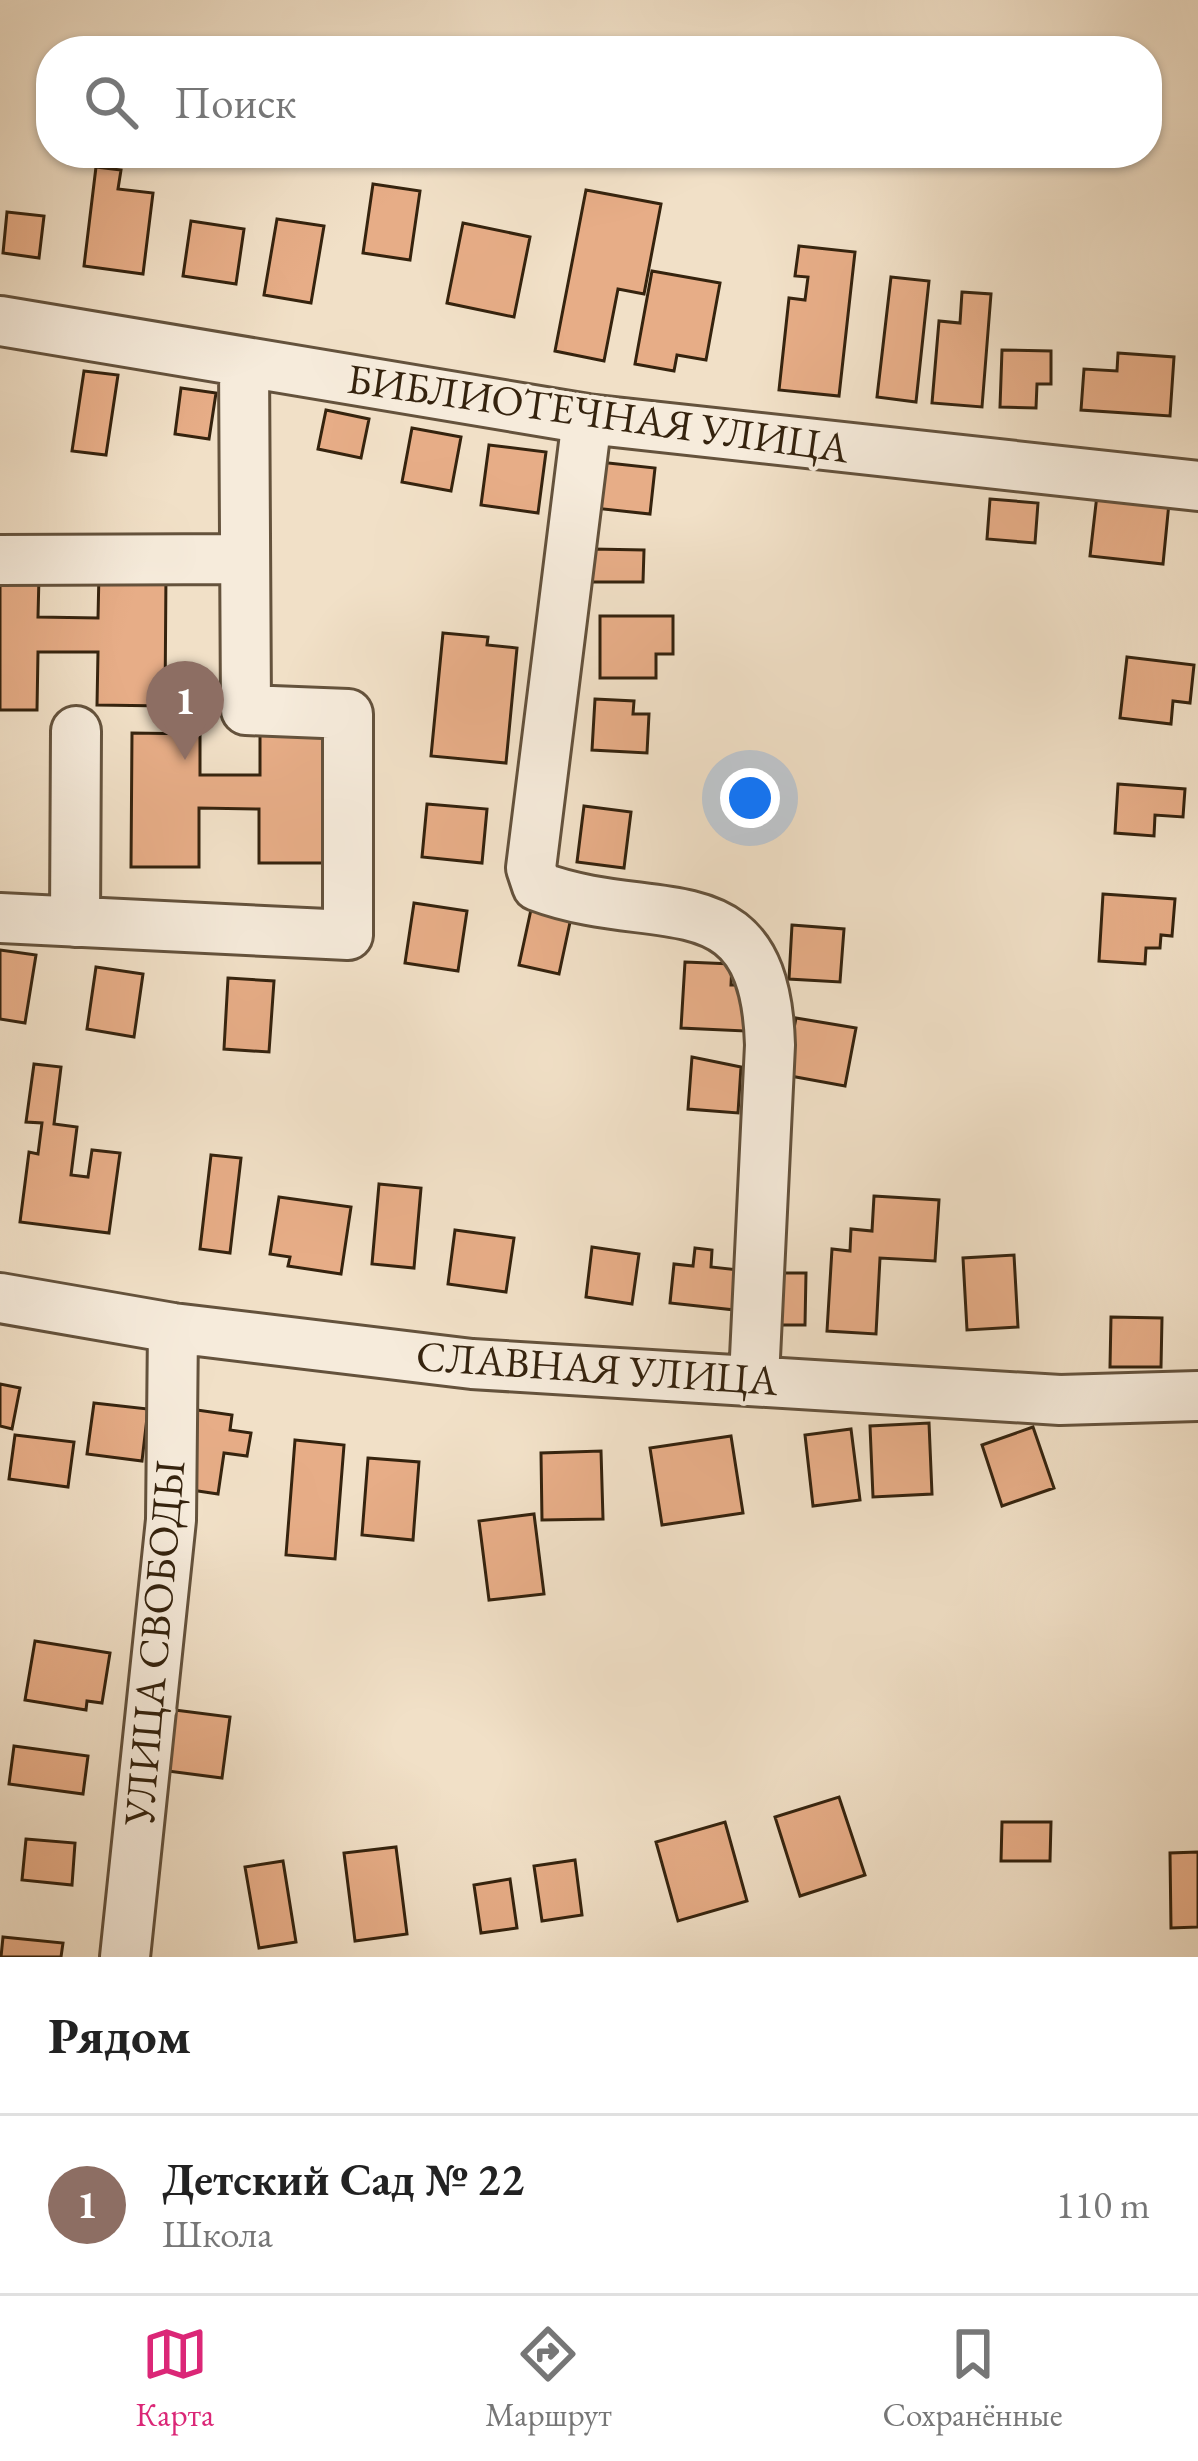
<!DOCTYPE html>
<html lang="ru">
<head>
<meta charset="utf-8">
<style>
  :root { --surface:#fff; --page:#f6f6f6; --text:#222; --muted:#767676; --line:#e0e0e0; --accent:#db2777 }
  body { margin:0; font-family:"EB Garamond",serif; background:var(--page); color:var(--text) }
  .you { position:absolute; left:750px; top:798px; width:42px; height:42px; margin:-30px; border:9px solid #fff; border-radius:50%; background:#1a73e8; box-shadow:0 0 0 18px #1a73e833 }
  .badge { display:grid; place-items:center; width:78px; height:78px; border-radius:50%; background:var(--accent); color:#fff; font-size:39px; font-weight:700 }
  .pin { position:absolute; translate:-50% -99px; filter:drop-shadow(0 3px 6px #0008) }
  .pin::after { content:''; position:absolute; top:63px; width:42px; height:36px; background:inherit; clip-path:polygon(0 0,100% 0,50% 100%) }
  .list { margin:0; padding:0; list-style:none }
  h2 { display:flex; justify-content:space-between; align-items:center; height:156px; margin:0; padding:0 48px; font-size:51px }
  h2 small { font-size:39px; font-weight:400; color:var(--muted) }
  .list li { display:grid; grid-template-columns:78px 1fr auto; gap:36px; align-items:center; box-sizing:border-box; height:180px; padding:0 48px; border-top:3px solid var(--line) }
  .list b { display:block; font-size:45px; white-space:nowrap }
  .list p { margin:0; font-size:39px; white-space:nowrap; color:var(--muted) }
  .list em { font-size:39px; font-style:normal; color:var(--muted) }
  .icon { flex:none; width:66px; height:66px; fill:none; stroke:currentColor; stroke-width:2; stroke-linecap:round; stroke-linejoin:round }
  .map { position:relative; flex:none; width:1198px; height:1957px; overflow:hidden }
  .search { position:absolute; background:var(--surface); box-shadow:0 3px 9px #0004; left:36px; right:36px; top:36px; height:132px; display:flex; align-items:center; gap:30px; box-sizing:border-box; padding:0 42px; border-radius:48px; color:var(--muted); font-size:45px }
  .sheet { height:336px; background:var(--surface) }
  nav { display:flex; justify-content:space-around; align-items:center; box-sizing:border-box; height:168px; border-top:3px solid var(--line); background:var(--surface); font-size:33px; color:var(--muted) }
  nav a { display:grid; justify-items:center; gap:6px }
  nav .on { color:var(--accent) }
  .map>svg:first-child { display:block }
  .building { fill:#e7ad87; stroke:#35230e; stroke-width:3 }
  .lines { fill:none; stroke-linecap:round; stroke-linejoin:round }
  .minor-casing { stroke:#64523c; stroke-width:54 }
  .minor { stroke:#f6ebdb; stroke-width:48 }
  .labels { text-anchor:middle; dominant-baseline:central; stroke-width:9; stroke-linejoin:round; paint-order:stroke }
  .street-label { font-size:42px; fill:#35230e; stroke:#f6ebdb }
</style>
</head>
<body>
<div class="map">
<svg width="1198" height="1957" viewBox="0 0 1198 1957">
  <rect width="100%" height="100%" fill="#f1e0c7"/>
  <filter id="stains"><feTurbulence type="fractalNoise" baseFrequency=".00167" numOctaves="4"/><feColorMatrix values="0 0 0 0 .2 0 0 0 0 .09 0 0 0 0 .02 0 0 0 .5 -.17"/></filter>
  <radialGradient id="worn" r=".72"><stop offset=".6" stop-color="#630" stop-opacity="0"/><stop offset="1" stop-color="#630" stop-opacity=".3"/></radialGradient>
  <path class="building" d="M96,167L121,170L118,189L153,193L143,274L84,266Z
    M373,184L420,191L410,260L363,253Z
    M586,190L661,204L644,294L618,289L604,361L555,351Z
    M7,212L44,216L39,258L3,253Z
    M277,219L324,226L311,303L264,295Z
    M191,221L244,229L236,284L183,276Z
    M463,223L530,237L514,317L447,303Z
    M799,246L855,252L839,396L779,390L789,298L805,300L808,277L795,276Z
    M652,271L720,283L706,360L677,355L674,371L635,364Z
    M891,277L929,281L916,402L877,397Z
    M962,292L991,294L982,407L932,403L939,321L960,323Z
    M1002,350L1051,351V384H1037L1036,408L1000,407Z
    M1118,353L1174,357L1170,416L1081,410L1084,369L1117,371Z
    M84,371L118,375L106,455L72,451Z
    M181,388L216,393L209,439L175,434Z
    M326,410L369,419L361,458L318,449Z
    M412,428L461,437L451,491L402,482Z
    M489,445L546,452L538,513L481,505Z
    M599,462L655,468L650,514L594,508Z
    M1097,495L1169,503L1163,564L1090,556Z
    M990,499L1038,503L1035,543L987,539Z
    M592,549L644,550L643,582H591Z
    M99,572H166L165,706L97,705L98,652H38L37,710H0V576H39L38,617L98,618Z
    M600,616H673V654H656V678H600Z
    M443,633L488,637L487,645L517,648L506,763L431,756Z
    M1127,657L1194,665L1190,703L1173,701L1171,724L1120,718Z
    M595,699L634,701L633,714H649L647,753L592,750Z
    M260,729L327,730V863H259V809L199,808V867H131L132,733L200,734V775H260Z
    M1118,784L1185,789L1183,817L1155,815L1154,836L1115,833Z
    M427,804L487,809L482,863L422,857Z
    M584,806L631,812L624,868L577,862Z
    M1103,894L1175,899L1172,936L1161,935L1160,948H1146L1145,964L1099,961Z
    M414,903L467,911L458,971L405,963Z
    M532,905L572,913L559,974L519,965Z
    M792,925L844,929L840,982L789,979Z
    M0,950L36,955L25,1023L0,1019Z
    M685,962L732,964L731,985H747L745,1031L681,1028Z
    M96,967L143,974L134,1037L87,1029Z
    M228,978L274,981L269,1052L224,1049Z
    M796,1018L856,1028L845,1086L785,1075Z
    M692,1057L741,1067L738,1113L688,1109Z
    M34,1064L61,1067L54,1124L77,1127L71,1175L88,1177L92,1150L120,1153L109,1233L20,1222L29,1152L38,1154L42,1123L26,1122Z
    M211,1155L241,1158L230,1253L200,1249Z
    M379,1184L421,1188L414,1268L372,1264Z
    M874,1196L939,1200L935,1261L880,1258L876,1334L827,1331L832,1249L850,1251L851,1229L872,1231Z
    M279,1197L351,1207L341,1274L288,1266L290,1257L270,1254Z
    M455,1230L514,1238L506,1292L448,1284Z
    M592,1247L639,1254L632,1304L586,1297Z
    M695,1248L712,1250L711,1267L739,1270L735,1310L670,1303L674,1264L693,1266Z
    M1014,1255L1018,1327L967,1330L963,1258Z
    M774,1273H806L805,1325H773Z
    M1111,1317L1162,1318L1161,1367H1110Z
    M0,1384L20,1388L12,1429L0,1426Z
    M94,1403L148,1409L142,1461L87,1454Z
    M190,1409L232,1415L230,1430L251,1433L247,1456L224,1453L218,1494L178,1488Z
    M929,1423L932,1494L873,1497L870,1426Z
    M1033,1427L1054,1488L1002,1506L982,1445Z
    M851,1429L860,1500L813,1506L805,1435Z
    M15,1435L74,1442L68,1487L9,1479Z
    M731,1436L743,1513L662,1525L650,1448Z
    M295,1440L344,1445L335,1559L286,1555Z
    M601,1451L603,1519L542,1520L541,1453Z
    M368,1458L419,1462L413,1540L362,1535Z
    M534,1514L544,1594L489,1600L479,1521Z
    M35,1641L110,1653L102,1703L87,1701L86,1710L25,1700Z
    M167,1709L230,1717L222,1778L160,1770Z
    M14,1746L88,1756L83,1794L9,1784Z
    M839,1797L865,1875L800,1896L775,1817Z
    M725,1822L747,1901L678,1921L656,1842Z
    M1002,1822H1051L1050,1861H1001Z
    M26,1839L75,1843L72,1885L22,1880Z
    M396,1847L407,1934L355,1941L344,1853Z
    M1198,1852V1927L1171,1928L1170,1853Z
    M575,1860L582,1915L542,1921L534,1866Z
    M283,1861L296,1942L259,1948L245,1867Z
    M510,1879L517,1928L481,1933L474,1885Z
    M3,1937L63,1943L61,1957H1Z"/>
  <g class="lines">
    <g class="minor-casing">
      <path id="minor" d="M0,321L587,419L1198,486
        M587,419L531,868L537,886C657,931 765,872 770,1045L754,1378
        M0,560L245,559
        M0,918L348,935V714L246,710L244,362
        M75,922L76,731
        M0,1298L173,1328L472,1364L1060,1400L1198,1396
        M125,1957L171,1520L173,1328"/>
    </g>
    <use href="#minor" class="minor"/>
  </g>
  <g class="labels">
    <g class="street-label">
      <text transform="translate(598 413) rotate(8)">БИБЛИОТЕЧНАЯ УЛИЦА</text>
      <text transform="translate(597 1368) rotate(4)">СЛАВНАЯ УЛИЦА</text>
      <text transform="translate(154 1643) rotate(-85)">УЛИЦА СВОБОДЫ</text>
    </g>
  </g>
  <rect width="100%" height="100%" filter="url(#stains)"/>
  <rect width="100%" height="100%" fill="url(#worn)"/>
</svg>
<div class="you"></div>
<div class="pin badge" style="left:185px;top:760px;background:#8d6e63">1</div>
<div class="search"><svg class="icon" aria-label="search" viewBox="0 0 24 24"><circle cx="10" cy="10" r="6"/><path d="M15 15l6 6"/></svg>Поиск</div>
</div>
<section class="sheet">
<h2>Рядом<small></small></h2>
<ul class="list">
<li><span class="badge" style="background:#8d6e63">1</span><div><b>Детский Сад № 22</b><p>Школа</p></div><em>110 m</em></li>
</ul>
</section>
<nav>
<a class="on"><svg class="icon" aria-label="map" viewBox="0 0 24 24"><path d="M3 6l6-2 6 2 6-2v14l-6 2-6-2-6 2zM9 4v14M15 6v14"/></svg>Карта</a>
<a><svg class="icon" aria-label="directions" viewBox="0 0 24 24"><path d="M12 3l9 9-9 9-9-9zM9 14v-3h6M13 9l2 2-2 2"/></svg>Маршрут</a>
<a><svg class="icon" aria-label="saved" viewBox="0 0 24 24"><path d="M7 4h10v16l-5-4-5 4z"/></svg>Сохранённые</a>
</nav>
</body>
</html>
